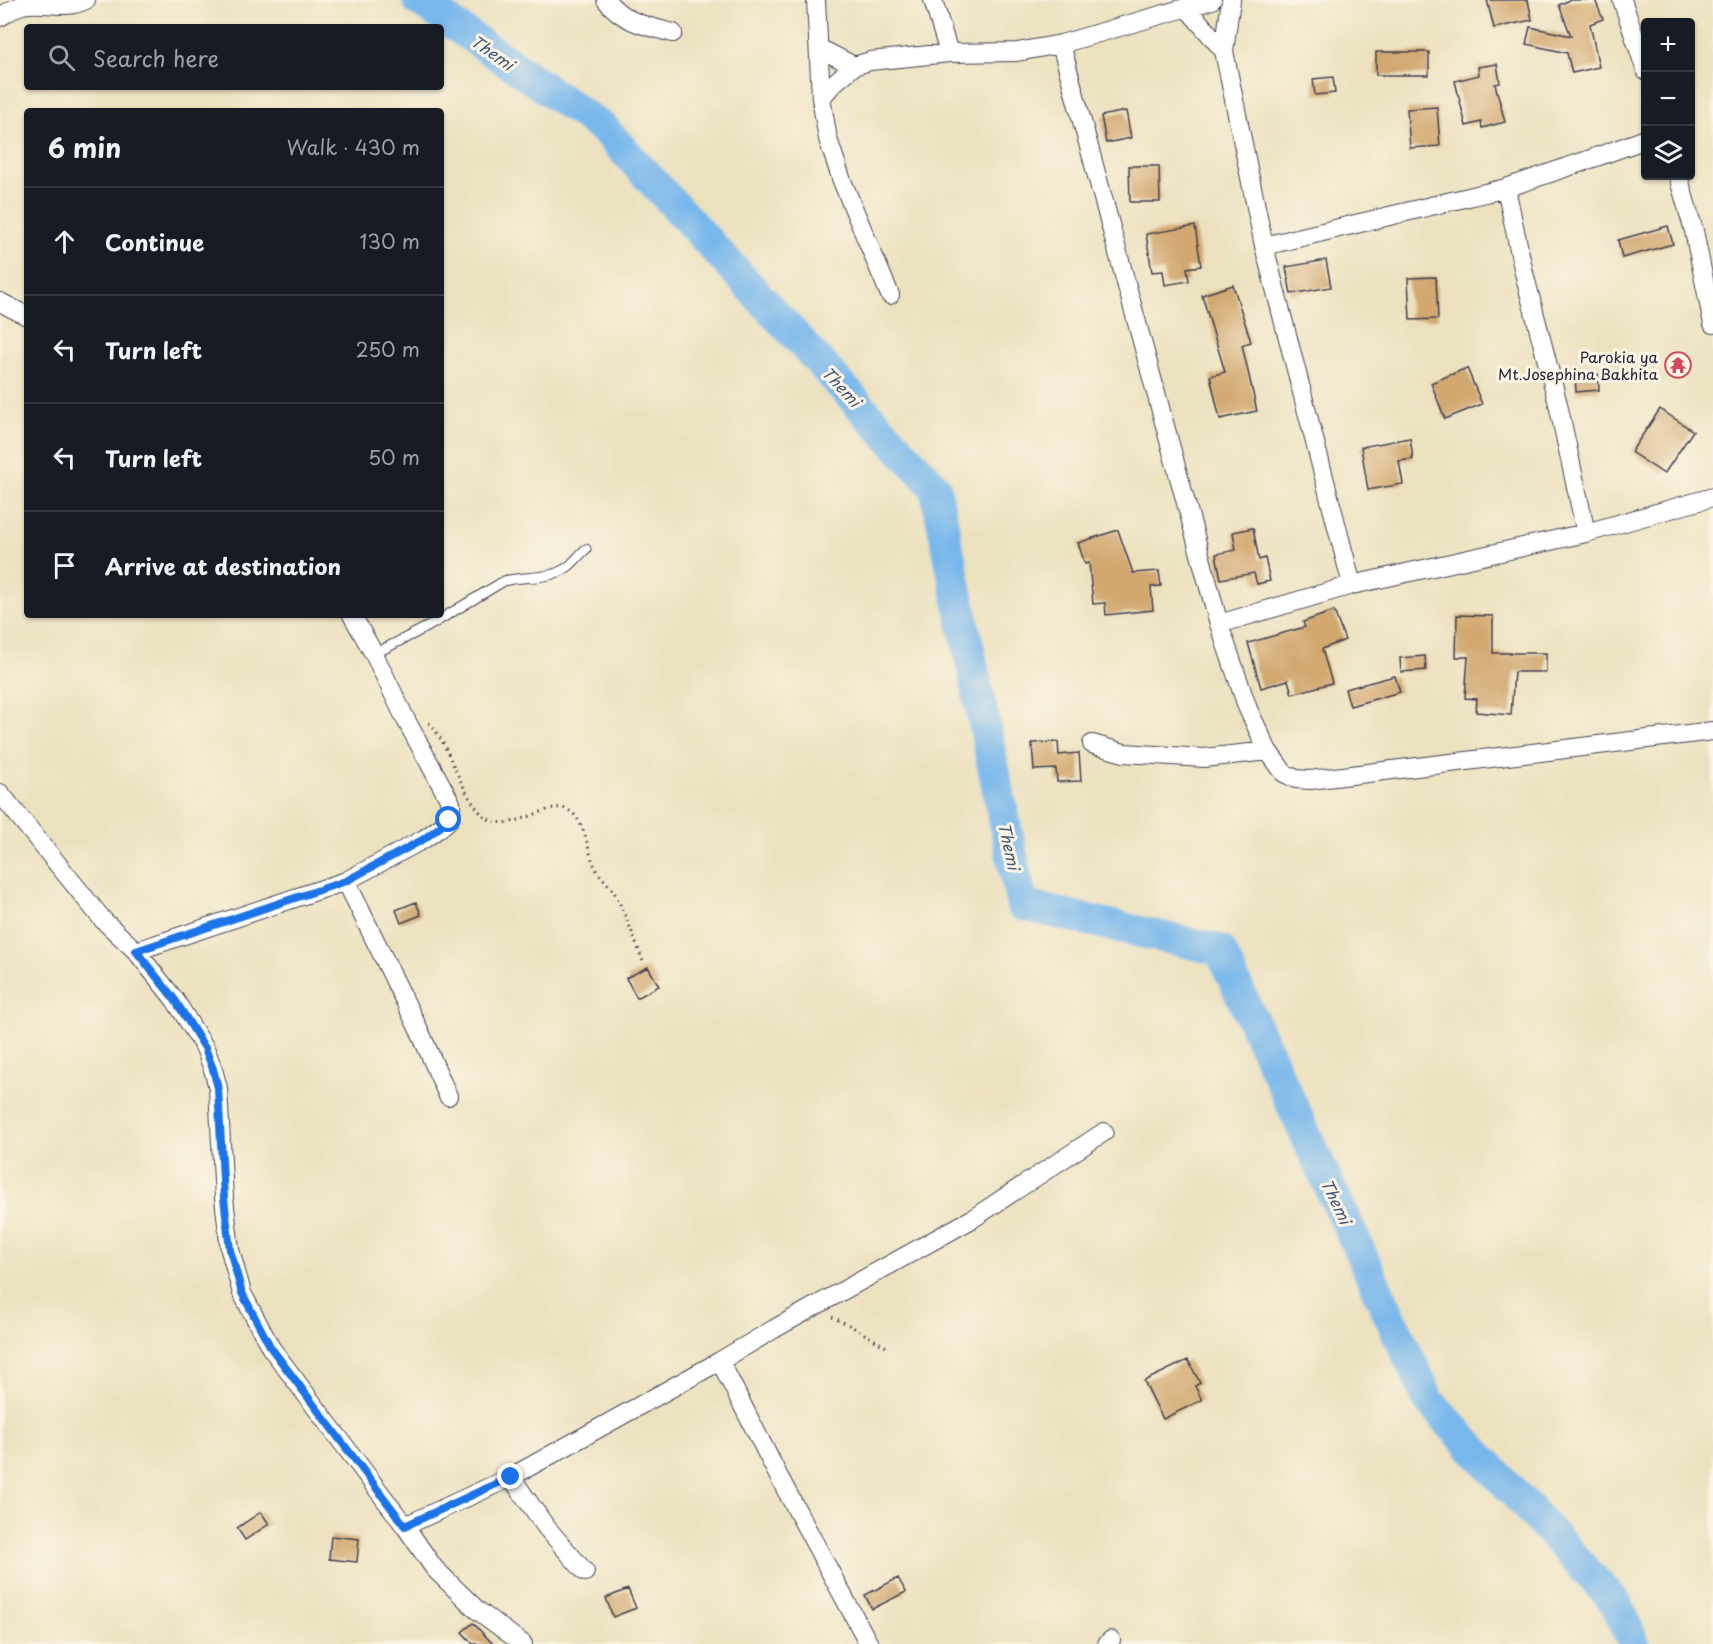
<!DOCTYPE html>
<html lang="en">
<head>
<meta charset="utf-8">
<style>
  :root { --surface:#171b24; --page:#20242c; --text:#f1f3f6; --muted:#9ea1a6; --line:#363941 }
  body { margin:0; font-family:"Playpen Sans",sans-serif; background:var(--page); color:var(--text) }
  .controls { position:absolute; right:18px; top:18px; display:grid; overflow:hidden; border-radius:6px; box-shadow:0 2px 4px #0004 }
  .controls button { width:54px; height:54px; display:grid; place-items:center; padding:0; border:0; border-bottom:2px solid var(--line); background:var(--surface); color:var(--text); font:30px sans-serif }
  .stop { position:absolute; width:18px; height:18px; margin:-14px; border:4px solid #1a73e8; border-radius:50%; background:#fff }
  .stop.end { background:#1a73e8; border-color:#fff; box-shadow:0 2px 6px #0008 }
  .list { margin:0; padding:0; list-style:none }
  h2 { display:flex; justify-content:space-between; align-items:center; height:78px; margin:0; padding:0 24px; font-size:26px }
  h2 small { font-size:20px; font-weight:400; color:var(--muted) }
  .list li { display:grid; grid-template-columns:39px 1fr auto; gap:18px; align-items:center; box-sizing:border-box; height:108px; padding:0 24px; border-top:2px solid var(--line) }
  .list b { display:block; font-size:22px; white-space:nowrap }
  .list em { font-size:20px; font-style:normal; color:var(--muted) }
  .icon { flex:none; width:33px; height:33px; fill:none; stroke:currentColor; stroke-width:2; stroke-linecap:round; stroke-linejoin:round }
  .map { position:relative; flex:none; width:1713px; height:1644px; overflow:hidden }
  .search { position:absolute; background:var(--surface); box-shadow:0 2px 4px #0004; left:24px; top:24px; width:420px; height:66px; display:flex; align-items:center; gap:15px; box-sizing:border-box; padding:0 21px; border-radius:6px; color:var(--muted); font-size:22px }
  .panel { position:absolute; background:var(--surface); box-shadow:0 2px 4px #0004; left:24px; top:108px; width:420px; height:510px; border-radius:6px }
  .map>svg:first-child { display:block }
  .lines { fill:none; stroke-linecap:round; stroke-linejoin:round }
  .river { stroke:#78b7eb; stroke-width:32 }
  .building { fill:#d2a770 }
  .service-casing { stroke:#403f4f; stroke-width:11 }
  .minor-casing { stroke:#403f4f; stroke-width:20 }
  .path { stroke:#403f4f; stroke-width:3; stroke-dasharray:1.5 4.5; stroke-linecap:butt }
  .service { stroke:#fff; stroke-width:9 }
  .minor { stroke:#fff; stroke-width:18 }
  .route { stroke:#1a73e8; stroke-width:8 }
  .labels { text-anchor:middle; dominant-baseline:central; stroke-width:6; stroke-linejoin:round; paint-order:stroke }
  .poi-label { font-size:15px; fill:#22223b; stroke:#fcf5e5; text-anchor:end }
  .water-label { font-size:16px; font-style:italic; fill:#405679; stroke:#fcf5e5 }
</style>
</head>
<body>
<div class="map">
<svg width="1713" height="1644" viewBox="0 0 1713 1644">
  <rect width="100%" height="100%" fill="#fcf5e5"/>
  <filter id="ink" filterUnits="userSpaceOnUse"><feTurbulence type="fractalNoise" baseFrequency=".0167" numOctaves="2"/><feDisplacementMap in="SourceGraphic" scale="12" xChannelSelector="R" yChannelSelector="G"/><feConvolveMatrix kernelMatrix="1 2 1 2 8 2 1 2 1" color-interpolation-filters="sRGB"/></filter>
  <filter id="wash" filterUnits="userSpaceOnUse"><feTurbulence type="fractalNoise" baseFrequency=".008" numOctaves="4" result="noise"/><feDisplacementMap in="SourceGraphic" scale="24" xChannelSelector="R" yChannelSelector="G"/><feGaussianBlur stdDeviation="1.35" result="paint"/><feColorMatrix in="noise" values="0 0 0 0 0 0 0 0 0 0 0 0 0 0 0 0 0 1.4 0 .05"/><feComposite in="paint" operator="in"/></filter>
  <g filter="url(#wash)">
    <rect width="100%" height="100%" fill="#ece1bf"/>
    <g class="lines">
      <path class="river" d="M418,0L604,129L935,487L1022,905L1220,950L1429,1401L1616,1603L1634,1644"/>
    </g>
    <g id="blocks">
      <path class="building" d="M1487,0H1528L1532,20L1494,28Z
        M1570,0H1595L1603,19L1590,24L1599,67L1572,73L1567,53L1526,44L1530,27L1571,36L1559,5Z
        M1376,52H1429V75H1376Z
        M1497,64L1500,83L1495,84L1505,122L1482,128L1481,122L1466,126L1455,81L1479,75L1478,67Z
        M1333,77L1335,93L1315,95L1313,79Z
        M1437,107L1440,146L1410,148L1407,109Z
        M1126,111L1131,138L1106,143L1101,116Z
        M1129,166H1159L1160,202H1130Z
        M1195,226L1201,266L1187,268L1189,281L1165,285L1163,271L1152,272L1146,234Z
        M1668,226L1673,244L1622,258L1618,240Z
        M1326,260L1331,287L1291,294L1286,267Z
        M1436,277L1438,319L1410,320L1408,278Z
        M1233,285L1251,342L1242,345L1257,411L1220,419L1210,376L1225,372L1202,295Z
        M1467,368L1482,404L1445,419L1431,383Z
        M1598,374L1599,390L1576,392L1575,376Z
        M1660,409L1693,431L1664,474L1631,452Z
        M1410,438L1413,459L1399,461L1403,484L1368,490L1361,447Z
        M1253,528L1259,560L1265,558L1270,581L1257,584L1254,573L1221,579L1216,554L1236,550L1233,532Z
        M1118,530L1133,573L1159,571L1161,586L1151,587L1153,610L1106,615L1105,603L1093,604L1089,563L1085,564L1078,543Z
        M1334,611L1345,640L1322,649L1332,683L1292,694L1288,680L1261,688L1248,643L1305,627L1303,622Z
        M1457,615L1493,616V653H1546V672H1514L1511,715L1476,712L1477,699L1465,698L1468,657H1456Z
        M1425,656L1426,670L1401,672L1400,658Z
        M1395,676L1400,692L1350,706L1345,689Z
        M1058,742L1059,755L1079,753L1081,781L1057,782L1056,769L1034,770L1032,743Z
        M416,902L421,915L401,923L396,910Z
        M648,967L659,986L637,998L626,978Z
        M1188,1360L1200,1383L1195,1386L1202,1400L1163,1419L1144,1381Z
        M261,1512L269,1524L245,1540L237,1528Z
        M331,1536L359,1539L357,1562L329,1559Z
        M898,1578L906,1592L872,1609L865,1595Z
        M628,1589L636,1608L613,1617L606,1598Z
        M473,1623L493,1644H473L462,1632Z"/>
    </g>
  </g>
  <g filter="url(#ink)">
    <use href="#blocks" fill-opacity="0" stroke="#403f4f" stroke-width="1.5"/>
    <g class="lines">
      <g class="service-casing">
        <path id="service" d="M374,654L429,626L504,581C525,575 550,581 569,566C575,561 580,554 586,549"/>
      </g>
      <g class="minor-casing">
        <path id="minor" d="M606,0C624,23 647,26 673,33
          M816,0L821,98L828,139L842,181L890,295
          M933,0L949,53
          M1622,0L1646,71
          M1187,8L1224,51L1264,246L1352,585
          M0,17C7,13 15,7 22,5C45,0 62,11 86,0
          M1061,44L1219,624L1248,709L1268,751L1284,773L1296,779L1310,780L1713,731
          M819,48L854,66
          M1224,51L1231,0
          M821,98L833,84L854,66L870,61L949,53L1017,52L1061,44L1212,0
          M1678,176L1694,231L1713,324
          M1506,188L1524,273L1558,404L1586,533
          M1264,246L1506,188L1585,161L1646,139
          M0,302L27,316
          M1219,624L1352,585L1586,533L1713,497
          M1092,744L1124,753L1204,758L1268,751
          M0,793L103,920L136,951L175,1000L205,1048L213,1069L218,1088L224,1198L230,1250L242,1293L271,1348L405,1526L434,1568L477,1610L523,1644
          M346,881L420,1032L448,1096
          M136,951L346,881L424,839L441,827L449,820L451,811V803L406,720L374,654L352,615
          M720,1361L779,1477L869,1644
          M511,1477L546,1527L585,1572
          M405,1526L511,1477L720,1361L774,1329L972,1219L1104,1132
          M1107,1644L1111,1640"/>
      </g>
      <path class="path" d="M429,723C434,727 438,735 442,741C453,762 467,802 484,816C508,836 543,804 563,808C585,813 587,851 595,867C599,876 608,883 614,892C626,915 635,940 644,964
        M832,1317L849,1325L888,1348"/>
      <use href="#service" class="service"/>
      <use href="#minor" class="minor"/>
    </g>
  </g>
  <g class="lines" filter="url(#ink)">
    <path class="route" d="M449,820L424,839L346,881L136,951L175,1000L205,1048L213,1069L218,1088L224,1198L230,1250L242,1293L271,1348L405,1526L511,1477"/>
  </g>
  <defs>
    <g id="temple-ring" transform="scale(1.35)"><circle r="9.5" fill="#fcf5e5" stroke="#d1495b" stroke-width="1.5"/><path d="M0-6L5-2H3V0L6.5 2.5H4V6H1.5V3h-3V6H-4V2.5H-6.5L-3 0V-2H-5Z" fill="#d1495b"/></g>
  </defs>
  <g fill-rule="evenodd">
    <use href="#temple-ring" x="1678" y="365"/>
  </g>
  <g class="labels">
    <g class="poi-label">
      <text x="1658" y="356">Parokia ya<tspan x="1658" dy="17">Mt.Josephina Bakhita</tspan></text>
    </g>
    <g class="water-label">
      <text transform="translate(493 52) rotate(35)">Themi</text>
      <text transform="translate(842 386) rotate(47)">Themi</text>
      <text transform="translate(1010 846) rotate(78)">Themi</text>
      <text transform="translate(1337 1201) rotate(65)">Themi</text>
    </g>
  </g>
</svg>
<div class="controls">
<button>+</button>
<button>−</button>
<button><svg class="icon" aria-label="layers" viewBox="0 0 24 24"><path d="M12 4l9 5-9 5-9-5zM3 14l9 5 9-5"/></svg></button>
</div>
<div class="stop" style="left:449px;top:820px"></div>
<div class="stop end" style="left:511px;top:1477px"></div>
<div class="search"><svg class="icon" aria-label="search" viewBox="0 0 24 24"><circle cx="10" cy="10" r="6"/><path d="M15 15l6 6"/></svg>Search here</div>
<section class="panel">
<h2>6 min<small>Walk · 430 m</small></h2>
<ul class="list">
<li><svg class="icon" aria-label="ahead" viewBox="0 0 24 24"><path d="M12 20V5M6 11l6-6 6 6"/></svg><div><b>Continue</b></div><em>130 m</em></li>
<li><svg class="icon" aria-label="left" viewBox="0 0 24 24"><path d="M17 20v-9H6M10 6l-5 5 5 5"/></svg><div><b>Turn left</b></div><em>250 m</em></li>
<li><svg class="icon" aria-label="left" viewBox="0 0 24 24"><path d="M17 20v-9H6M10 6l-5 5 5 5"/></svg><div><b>Turn left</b></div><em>50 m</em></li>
<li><svg class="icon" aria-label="arrive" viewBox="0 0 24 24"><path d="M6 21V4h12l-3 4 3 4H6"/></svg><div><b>Arrive at destination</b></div></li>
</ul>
</section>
</div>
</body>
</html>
